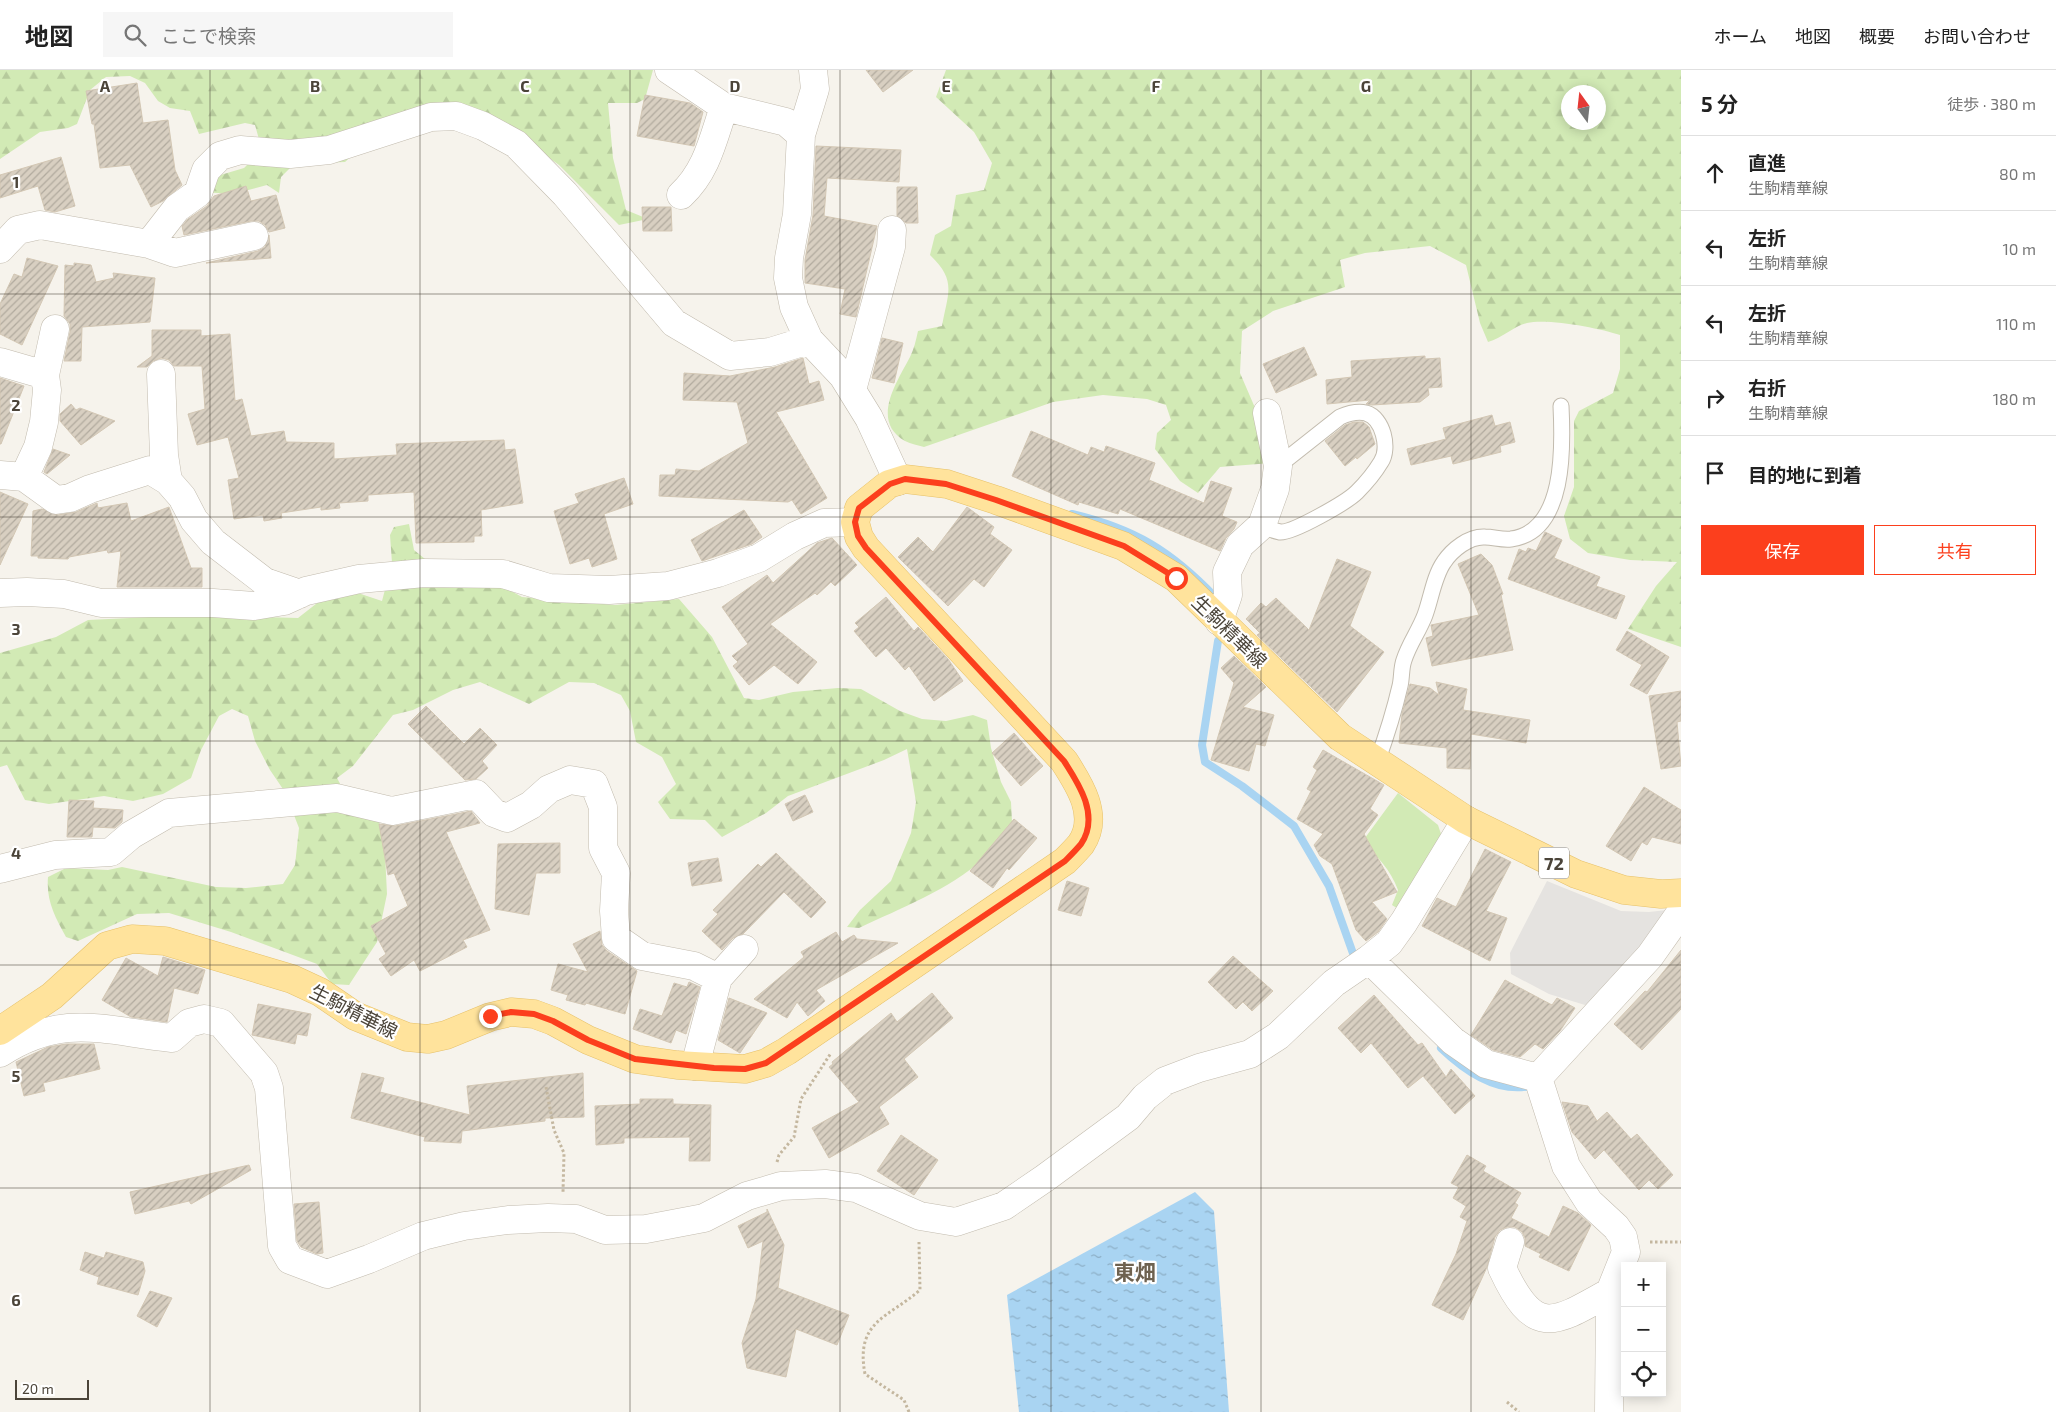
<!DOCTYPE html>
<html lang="ja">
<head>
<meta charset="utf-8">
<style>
  :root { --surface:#fff; --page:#f6f6f6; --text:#222; --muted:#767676; --line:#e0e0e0; --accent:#fc3f1d }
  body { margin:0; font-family:"Exo 2","Noto Sans JP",sans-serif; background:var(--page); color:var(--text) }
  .controls { position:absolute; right:15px; bottom:15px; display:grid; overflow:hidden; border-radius:0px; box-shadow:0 2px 12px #0003 }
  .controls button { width:45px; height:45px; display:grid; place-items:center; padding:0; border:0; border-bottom:1px solid var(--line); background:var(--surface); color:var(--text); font:25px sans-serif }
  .compass { position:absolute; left:1561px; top:15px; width:45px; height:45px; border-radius:50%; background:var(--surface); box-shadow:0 2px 12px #0003; rotate:345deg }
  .scale { position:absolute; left:15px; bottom:12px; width:74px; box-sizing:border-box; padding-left:5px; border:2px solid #4b4439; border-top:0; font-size:14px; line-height:18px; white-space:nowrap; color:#4b4439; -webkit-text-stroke:4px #fff; paint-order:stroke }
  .stop { position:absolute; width:15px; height:15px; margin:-11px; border:4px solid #fc3f1d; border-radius:50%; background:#fff }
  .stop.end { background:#fc3f1d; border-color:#fff; box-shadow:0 1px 5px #0008 }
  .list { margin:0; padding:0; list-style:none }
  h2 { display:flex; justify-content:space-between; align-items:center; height:65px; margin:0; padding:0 20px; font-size:21px }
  h2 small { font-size:16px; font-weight:400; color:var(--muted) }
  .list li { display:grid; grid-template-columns:32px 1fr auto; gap:15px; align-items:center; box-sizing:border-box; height:75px; padding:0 20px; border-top:1px solid var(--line) }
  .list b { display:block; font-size:19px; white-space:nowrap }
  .list p { margin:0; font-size:16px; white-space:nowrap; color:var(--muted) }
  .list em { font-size:16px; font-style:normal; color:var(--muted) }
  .actions { display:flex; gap:10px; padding:15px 20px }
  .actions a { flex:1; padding:11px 0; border:1px solid var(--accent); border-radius:0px; text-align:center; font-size:18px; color:var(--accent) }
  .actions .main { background:var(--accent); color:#fff }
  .icon { flex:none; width:28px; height:28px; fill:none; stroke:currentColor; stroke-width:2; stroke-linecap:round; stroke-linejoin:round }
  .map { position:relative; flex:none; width:1681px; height:1342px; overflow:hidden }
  header { display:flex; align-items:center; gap:30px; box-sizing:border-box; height:70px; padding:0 25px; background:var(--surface); border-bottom:1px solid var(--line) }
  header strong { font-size:24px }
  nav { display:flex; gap:28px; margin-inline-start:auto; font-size:18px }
  .search { width:350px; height:45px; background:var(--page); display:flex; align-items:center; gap:12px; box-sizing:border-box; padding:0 18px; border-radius:0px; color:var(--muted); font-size:19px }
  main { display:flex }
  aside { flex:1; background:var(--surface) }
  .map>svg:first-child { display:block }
  .forest { fill:url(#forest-firs); fill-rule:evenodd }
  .park { fill:#d2eab5 }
  .parking { fill:#e5e3e0 }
  .water { fill:url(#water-ripples) }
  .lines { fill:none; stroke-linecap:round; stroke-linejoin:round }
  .stream { stroke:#a9d4f2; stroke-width:8 }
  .building { fill:url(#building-hatch); stroke:#d3c7b4 }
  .lane-casing { stroke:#c2bbae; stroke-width:17 }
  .street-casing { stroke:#c2bbae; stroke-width:29 }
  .primary-casing { stroke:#e6c16a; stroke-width:29 }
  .path { stroke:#c4b79f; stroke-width:3; stroke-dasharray:2.5 2.5; stroke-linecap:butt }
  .lane { stroke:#fff; stroke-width:15 }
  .street { stroke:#fff; stroke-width:28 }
  .primary { stroke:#ffe39c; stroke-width:28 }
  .route { stroke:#fc3f1d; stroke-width:6 }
  .grid { fill:none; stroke:#4b4439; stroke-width:1; stroke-opacity:0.55 }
  .labels { text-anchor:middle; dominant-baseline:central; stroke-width:4.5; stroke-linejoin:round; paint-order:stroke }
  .shield { fill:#fff; stroke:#817c74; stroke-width:1 }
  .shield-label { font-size:18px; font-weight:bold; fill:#4b4439 }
  .street-label { font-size:19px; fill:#4b4439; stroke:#fff }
  .quarter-label { font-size:21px; font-weight:bold; fill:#6e6250; stroke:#fff }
  .grid-label { font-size:16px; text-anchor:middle; font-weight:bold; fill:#4b4439; stroke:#fff; stroke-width:4.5; stroke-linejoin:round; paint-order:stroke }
</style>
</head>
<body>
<header>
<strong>地図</strong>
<div class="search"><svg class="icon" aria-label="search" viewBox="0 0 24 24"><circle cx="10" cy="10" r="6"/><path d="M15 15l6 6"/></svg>ここで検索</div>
<nav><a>ホーム</a><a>地図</a><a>概要</a><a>お問い合わせ</a></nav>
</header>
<main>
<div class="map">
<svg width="1681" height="1342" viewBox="0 0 1681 1342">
  <defs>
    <pattern id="forest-firs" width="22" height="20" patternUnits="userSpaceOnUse" patternTransform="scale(1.25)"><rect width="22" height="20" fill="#d2eab5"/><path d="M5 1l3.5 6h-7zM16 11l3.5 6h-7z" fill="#b6ca9c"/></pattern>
    <pattern id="water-ripples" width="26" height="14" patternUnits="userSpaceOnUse" patternTransform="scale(1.25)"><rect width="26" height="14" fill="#a9d4f2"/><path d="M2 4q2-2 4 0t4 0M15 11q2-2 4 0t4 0" fill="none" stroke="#8caec5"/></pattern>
    <pattern id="building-hatch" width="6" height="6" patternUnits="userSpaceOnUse" patternTransform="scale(1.25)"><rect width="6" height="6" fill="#d8cfc1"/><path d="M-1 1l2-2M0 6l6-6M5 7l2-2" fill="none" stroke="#b1aa9e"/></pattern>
  </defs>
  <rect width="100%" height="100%" fill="#f6f3ec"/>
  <path class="forest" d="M0,0H653L645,29L637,33H608L613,88L626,140L648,149L619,155L559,95L506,56L458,39L356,57L359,79L345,92L294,94L281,107L279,123L267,115L233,124L201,122L207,109L244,98L262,80L255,55L245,53L199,64L190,41L170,38L158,31L145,13L130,6L106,7L90,20L77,54L68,58L40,62L0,89Z
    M946,0H1681V577L1628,559L1656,516L1677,492L1630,490L1588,483L1570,469L1564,446L1574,417V351L1579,341L1613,323L1620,299V265C1600,258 1547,248 1527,253C1514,256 1502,268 1488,272L1480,253L1466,195L1430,176L1365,183L1340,190L1345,217L1273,241L1242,261L1240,303L1262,354L1271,393L1220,397L1198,423L1180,411L1155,379L1157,363L1171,350L1166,335L1147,329L1103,325L1053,332L924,377C918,375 911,374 905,371C870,351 897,312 910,287C914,279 916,270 918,261L942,256C948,222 957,211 930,185L935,165L951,156L956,125L984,120L992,93L974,62L936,27ZM1568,22H1598V52H1568Z
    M409,454L414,480L425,489L470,498L522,527L615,535L679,529L712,567L744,628L759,630L793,622L838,618L861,619L900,641L922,649L946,651L973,645L987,650L991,678L1001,712L1011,732L1012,752C1002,763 995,778 984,788C949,820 901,838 859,858L847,857L860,840L891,811L911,763L916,732L907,679L884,690L788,726L766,743L722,767L705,750L670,749L658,732L676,714L662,687L636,672L630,641L621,625L594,613L569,612L529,634L480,612L453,620L413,640L393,645L353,696L337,708L350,732L377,740L385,784L387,824L377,872L349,915L332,914L317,894L231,862L169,843L137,844L78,871L66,867C55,847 46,831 48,807L66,798L108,800L122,797L216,817L246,818L283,814L295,795L299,758L285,722L270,700L255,671L248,646L232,639L219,646L201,680L191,708L163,724L133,731L104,726L49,734L25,730L7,695L0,697V583L56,567L88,550L192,545L298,548L321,530L342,522L361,524L382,531L392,493L390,465L394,457Z"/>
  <path class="park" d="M1398,723L1438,755L1444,773L1403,842L1392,835L1398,820C1390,799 1378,787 1362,772Z"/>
  <path class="parking" d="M1547,811L1621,841L1649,842L1667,840V848L1595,932L1585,935L1549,924L1511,904L1510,883Z"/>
  <path class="water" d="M1195,1122L1214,1141L1229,1342H1019L1007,1225Z"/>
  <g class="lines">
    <path class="stream" d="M1072,444C1135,459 1171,481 1216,528
      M1218,571L1202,675L1205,692L1242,716L1294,756L1329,816L1355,889
      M1441,978C1464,1000 1497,1023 1530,1016"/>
  </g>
  <path class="building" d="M866,0H913L883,22Z
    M137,13L143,53L168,50L175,100L182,115L163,131L151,137L130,95L100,98L94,54H92L86,21Z
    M645,25L690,33L703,42L694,76L637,66Z
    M816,76L901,80L899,112L827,108L824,146L877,156L856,247L840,244L845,219L805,213V190L813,145Z
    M61,87L75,136L55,142L45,140L38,116L0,128V105Z
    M246,116L251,131L276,125L285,158L269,162L265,155L259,151H251L184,165L182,156L188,149L207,136L214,126Z
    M897,117H917L918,153H906L897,146Z
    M642,137H671L672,161H643Z
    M269,165L271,188L206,193L258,181L265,177Z
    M27,188L58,196L22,275L0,264V234L14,204L22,207Z
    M74,193L91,195L96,212L114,208L113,203L155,208L150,252L82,257L81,291H64L70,262V254L64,246L65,195L74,196Z
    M152,260H201V266L230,264L235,331L242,329L251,366L284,361L286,372L334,373V389L397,385L396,374L504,370L505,380L515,379L523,433L481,440L482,466H474V472L416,473L414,422L368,425V431L339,433L340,438L321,440V437L281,443L282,448L264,451L263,445L234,449L228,410L239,408L228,367L197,375L188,344L205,339L202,296H174L169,290L161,288L153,291L147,297H137L152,286Z
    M882,268L903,273L894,313L872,308Z
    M1304,277L1317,305L1276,323L1263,294Z
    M1425,286V289L1440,288L1442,317L1428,318L1429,325L1420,332L1372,335L1366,334L1370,330L1327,334L1326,310L1352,307L1351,291Z
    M803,288L809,314L819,311L824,330L776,342L827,428L801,444L792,430L788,432L659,426L660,405H675L676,399L699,401L748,373L737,332L683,330L684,303L730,306L775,297Z
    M0,308L24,316L1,374H0Z
    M71,334L76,340L80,338L115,351L81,375L60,351V344Z
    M1492,345L1495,356L1510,352L1515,372L1500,376L1501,382L1453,394L1451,386L1411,395L1407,379L1446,369L1443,358Z
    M1354,352H1363L1369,357L1375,374L1357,389L1356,387L1345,396L1325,371L1345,355Z
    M1031,361L1088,385L1091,377L1104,382L1106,376L1155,393L1149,410L1204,433L1211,411L1232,418L1222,446L1237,452L1234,459L1226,468L1220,481L1120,439L1118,444L1079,432L1078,435L1012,406Z
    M53,379L70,385L47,404L44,402Z
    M624,408L633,434L604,444L617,489L592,497L589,488L570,494L554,441L579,433L575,424Z
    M0,422L28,434L0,495Z
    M97,433L98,438L127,433L131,451L169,437L191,498H202V517H117L121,481L108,483L107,480L69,487L68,489L38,488V486H31L33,441L42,439L58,445L76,442Z
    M967,437L994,457L990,464L1012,480L984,517L974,509L948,536L898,487L918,467L933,482Z
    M744,440L762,467L752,474L702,491L691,470Z
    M1545,462L1562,470L1554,488L1600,507L1596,516L1625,526L1616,549L1508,509L1519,479L1526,482L1528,478L1536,481Z
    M832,468L857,495L835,516L831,512L817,525L815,523L770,554L817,592L798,614L774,595L749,615L733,596L738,592L732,586L748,574L722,537L767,505L773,513L817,473Z
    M1481,484L1492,495L1503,524L1501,525L1513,580L1432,596L1426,568L1433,566L1431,555L1479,545L1458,494Z
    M1337,489L1371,502L1350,556L1384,582L1337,642L1257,565L1260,563L1246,549L1261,533L1266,537L1276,528L1309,560Z
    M886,527L914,561L918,557L948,589L963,611L934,631L909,596L905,600L886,578L876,587L854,561L859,557L855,553Z
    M1627,561L1669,587L1647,624L1630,615L1642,595L1616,580Z
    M1234,586L1266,617L1243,637L1274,645L1265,676L1256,674L1249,701L1211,690L1234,613L1221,598Z
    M1436,612L1467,619L1463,640L1530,650L1526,673L1471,664L1470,699L1447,698V678L1399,673L1402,644L1410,614L1430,618L1439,625Z
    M1681,621V651L1677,652L1681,696L1661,699L1649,626Z
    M426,636L464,674L480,658L497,675L482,691L488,698L476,709L465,710L408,654Z
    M1014,663L1043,696L1021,716L992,683Z
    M1323,680L1384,715L1370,739L1378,745L1364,764L1397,822L1372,832L1387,849L1378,862L1366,871L1356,860L1332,794L1320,786L1314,775L1323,764L1297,749L1311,721L1307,719L1317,700L1313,697Z
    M1644,717L1681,740V774L1652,767L1647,775L1642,772L1631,791L1606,776Z
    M805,725L813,742L793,751L785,734Z
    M69,730L94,731L93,738L123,740L122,752L115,758L93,757L92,767H67Z
    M471,741L480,753L446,762L490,860L463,870L467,877L420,901L414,890L391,906L379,889L386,884L371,856L408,836L394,803L388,805L379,754L395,756Z
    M1014,749L1037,768L1009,800L1007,798L993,818L970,801Z
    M560,773V803H536L529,845L495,839L498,774Z
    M1485,779L1511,792L1486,841L1507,848L1490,891L1422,856L1437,828L1456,837Z
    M776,783L826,832L811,848L784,822L743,864L733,868L722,880L702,861L718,844L713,840L758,794L761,797Z
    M718,788L722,811L692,816L688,793Z
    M1067,811L1089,818L1081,846L1058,840Z
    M600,861L602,875L607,881L637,901L625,944L586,933L585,935L566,930L568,925L551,920L558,894L588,902L573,874Z
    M836,862L842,872L854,865L857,869L898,873L816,920L825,931L808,946L797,932L787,948L754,929L804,887L801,882Z
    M1681,880V939L1642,980L1614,954L1645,921L1647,922Z
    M1233,886L1273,921L1252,941L1243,932L1236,939L1208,912Z
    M163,887L205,900L198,924L174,918L167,952L131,947L102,930L126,888L158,906Z
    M1505,910L1552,935L1557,928L1575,938L1560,961L1543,979L1535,974L1520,987L1493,980L1471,965Z
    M689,912L700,917L686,964L676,960L671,973L633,959L640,939L662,946L674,913L687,917Z
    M932,923L953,948L904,989L918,1007L879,1037L889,1054L829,1088L812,1058L859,1032L829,997L833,994L832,992L891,943L897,952Z
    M1374,925L1418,975L1422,973L1446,1007L1451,999L1475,1026L1455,1044L1423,1006L1408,1018L1371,973L1361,983L1338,958Z
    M729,928L767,943L740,983L718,970Z
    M258,934L311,944L307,966L297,964L295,974L252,965Z
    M66,974H94L100,999L43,1013L45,1021L24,1026L16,992L48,977Z
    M362,1003L384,1008L380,1022L470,1045L467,1016L583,1003L584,1047L545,1048V1051L462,1061L461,1073L424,1071L425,1067L351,1048Z
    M640,1029H673V1034L711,1035L710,1091H689L690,1067L624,1068V1073L596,1075L595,1036L640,1034Z
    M1562,1032L1588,1036L1597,1051L1607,1042L1631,1069L1637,1064L1673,1105L1658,1119L1649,1110L1639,1120L1604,1080L1595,1089L1572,1062Z
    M901,1065L938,1090L914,1125L877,1101Z
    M1467,1085L1486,1096L1483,1101L1521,1123L1515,1133L1518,1135L1511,1148L1549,1167L1563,1136L1578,1143L1591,1155L1569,1201L1539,1187L1541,1184L1525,1176V1168L1522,1162L1515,1157H1507L1500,1160L1495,1167L1487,1197L1463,1250L1432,1235L1456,1184L1467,1151L1460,1147L1466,1136L1453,1128L1459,1117L1451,1113Z
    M249,1095L251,1100L191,1134L189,1131L135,1144L130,1122Z
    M319,1132L323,1183L317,1184L301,1177L297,1171L294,1134Z
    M767,1139L784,1175L778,1218L849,1245L837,1275L796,1259L786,1307L747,1298L742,1273L756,1229L763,1171L748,1178L738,1156L767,1142Z
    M85,1182L104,1188L106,1182L143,1192L145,1201L138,1225L97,1214L99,1207L80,1200Z
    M150,1221L172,1228L157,1257L137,1246Z"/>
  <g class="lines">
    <g class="lane-casing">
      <path id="lane" d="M1262,455C1267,458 1274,461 1280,462C1293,463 1347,432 1357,422C1365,414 1375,402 1381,392C1390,378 1383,348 1366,343C1357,341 1347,344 1340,347L1278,396
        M1377,692C1386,667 1394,642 1400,616C1402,608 1401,598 1404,590C1409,574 1419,561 1425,545C1431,529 1434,506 1444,492C1452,480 1469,466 1485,467C1494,467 1501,470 1511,469C1566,462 1563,376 1561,336"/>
    </g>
    <g class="street-casing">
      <path id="street" d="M669,0L724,37L786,52L801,65L797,144L789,188L788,208L794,237L809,270L843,306L869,348L898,411
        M801,65L815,19L813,0
        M681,125C707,101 713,69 724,37
        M149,174L177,138L198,123L206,100L220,86L240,80L290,84L329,80L431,47L456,46L483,56L516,74L565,124L674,253L730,286L770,282L809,270
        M0,179L18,160L40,155L149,174L175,183L254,166
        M0,292L45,305
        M161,304L164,385L168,411L182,427L194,450L213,472L265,512L300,524
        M852,320L891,177L892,160
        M0,405L24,407L56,430L70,428L90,419L150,400L168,411
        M24,407L38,377L44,352L47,320L45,305L55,259
        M0,523L27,522L64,524L101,533H213L254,536L284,531L306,521L359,509L424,503L503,504L549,518L609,520L668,516L718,503L759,488L795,466L824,453L855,452
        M1219,551L1228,525L1227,502L1240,475L1262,455L1275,419L1278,396L1267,343
        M0,799L55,785L111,782L131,765L169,743L337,728L392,741L476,724L494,743L507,748L531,735L549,719L570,710L594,714L603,737V778L616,803L614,841L616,868L642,886L694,896L718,908
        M1369,889L1389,873L1404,852L1466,750
        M0,983C63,942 104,961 172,968L189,953L204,949L221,953L264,1003L269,1018L282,1176L290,1190L327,1204L369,1189L423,1166L464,1156L508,1150L548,1148L576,1149L605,1160L646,1159L704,1148L747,1126L781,1116L825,1114L856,1118L920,1146L956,1152L1004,1136L1045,1108L1128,1047L1145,1027L1165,1011L1199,998L1250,984L1278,966L1334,913L1369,889L1453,971L1486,994L1538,1008
        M695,996L718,908L744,879
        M1538,1008L1566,1096L1589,1132L1616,1157L1623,1167L1626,1182L1610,1222L1609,1342
        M1538,1008L1650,886L1681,842
        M1510,1172L1502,1198C1534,1267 1552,1255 1610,1222"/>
    </g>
    <g class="primary-casing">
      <path id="primary" d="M0,961L52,926L107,876L132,869L165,871L292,909L320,922L355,946L407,967L428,969L446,965L490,947L511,942L534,944L553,951L588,970L635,989L677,995L745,999L766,993L787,981L1065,791C1070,786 1076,780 1081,774C1100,746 1079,714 1064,691L866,478L859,467L855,452L859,438L889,414L905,409L947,414L996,430L1123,476L1176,508L1340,667L1466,750L1576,804L1624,820L1661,824L1681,823"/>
    </g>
    <path class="path" d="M546,1017L554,1060L564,1083L563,1122
      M777,1092L779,1085L794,1067L801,1029L831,983
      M1650,1172H1681
      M1507,1332L1519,1342
      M909,1342L904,1330L865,1304C855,1251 888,1248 920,1220L919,1172"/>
    <use href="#lane" class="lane"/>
    <use href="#street" class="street"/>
    <use href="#primary" class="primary"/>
  </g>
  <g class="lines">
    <path class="route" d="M490,946L511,942L534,944L553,951L588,970L635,989L714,998L745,999L766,993L1065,791C1070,786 1076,780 1081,774C1100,746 1079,714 1064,691L866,478L858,466L855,452L859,438L890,414L905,409L946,414L996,430L1124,476L1176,508"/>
  </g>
  <path class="grid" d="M210,0V1342M420,0V1342M630,0V1342M840,0V1342M1051,0V1342M1261,0V1342M1471,0V1342M0,224H1681M0,447H1681M0,671H1681M0,895H1681M0,1118H1681"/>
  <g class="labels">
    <rect class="shield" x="1539" y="777.5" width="30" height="31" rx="4"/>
    <g class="shield-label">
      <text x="1554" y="793">72</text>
    </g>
    <g class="street-label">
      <text transform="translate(1230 561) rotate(44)">生駒精華線</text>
      <text transform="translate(354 941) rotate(27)">生駒精華線</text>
    </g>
    <g class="quarter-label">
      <text x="1135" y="1201">東畑</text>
    </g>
  </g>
  <g class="grid-label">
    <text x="105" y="22">A</text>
    <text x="315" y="22">B</text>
    <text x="525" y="22">C</text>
    <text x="735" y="22">D</text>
    <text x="946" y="22">E</text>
    <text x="1156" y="22">F</text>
    <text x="1366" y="22">G</text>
    <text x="16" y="118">1</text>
    <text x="16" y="341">2</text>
    <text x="16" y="565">3</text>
    <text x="16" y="789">4</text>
    <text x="16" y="1012">5</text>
    <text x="16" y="1236">6</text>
  </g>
</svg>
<div class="controls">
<button>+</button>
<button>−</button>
<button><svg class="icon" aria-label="locate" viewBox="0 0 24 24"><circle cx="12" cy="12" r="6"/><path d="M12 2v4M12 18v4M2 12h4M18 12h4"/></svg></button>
</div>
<svg class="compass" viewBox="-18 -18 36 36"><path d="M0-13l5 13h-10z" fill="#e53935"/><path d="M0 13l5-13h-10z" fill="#767676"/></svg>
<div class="scale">20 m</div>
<div class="stop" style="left:1176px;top:508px"></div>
<div class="stop end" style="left:490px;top:946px"></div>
</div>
<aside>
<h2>5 分<small>徒歩 · 380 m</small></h2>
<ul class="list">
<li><svg class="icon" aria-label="ahead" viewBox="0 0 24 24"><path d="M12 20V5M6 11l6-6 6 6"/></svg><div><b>直進</b><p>生駒精華線</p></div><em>80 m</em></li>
<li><svg class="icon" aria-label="left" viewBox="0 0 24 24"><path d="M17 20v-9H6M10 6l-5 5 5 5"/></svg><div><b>左折</b><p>生駒精華線</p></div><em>10 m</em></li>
<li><svg class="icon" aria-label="left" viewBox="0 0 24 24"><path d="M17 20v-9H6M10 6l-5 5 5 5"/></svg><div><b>左折</b><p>生駒精華線</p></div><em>110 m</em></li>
<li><svg class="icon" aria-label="right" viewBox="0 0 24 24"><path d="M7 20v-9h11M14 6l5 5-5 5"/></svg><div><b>右折</b><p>生駒精華線</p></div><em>180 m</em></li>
<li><svg class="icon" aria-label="arrive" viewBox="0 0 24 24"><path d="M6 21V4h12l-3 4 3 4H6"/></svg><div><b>目的地に到着</b></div></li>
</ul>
<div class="actions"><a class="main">保存</a><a>共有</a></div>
</aside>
</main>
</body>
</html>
